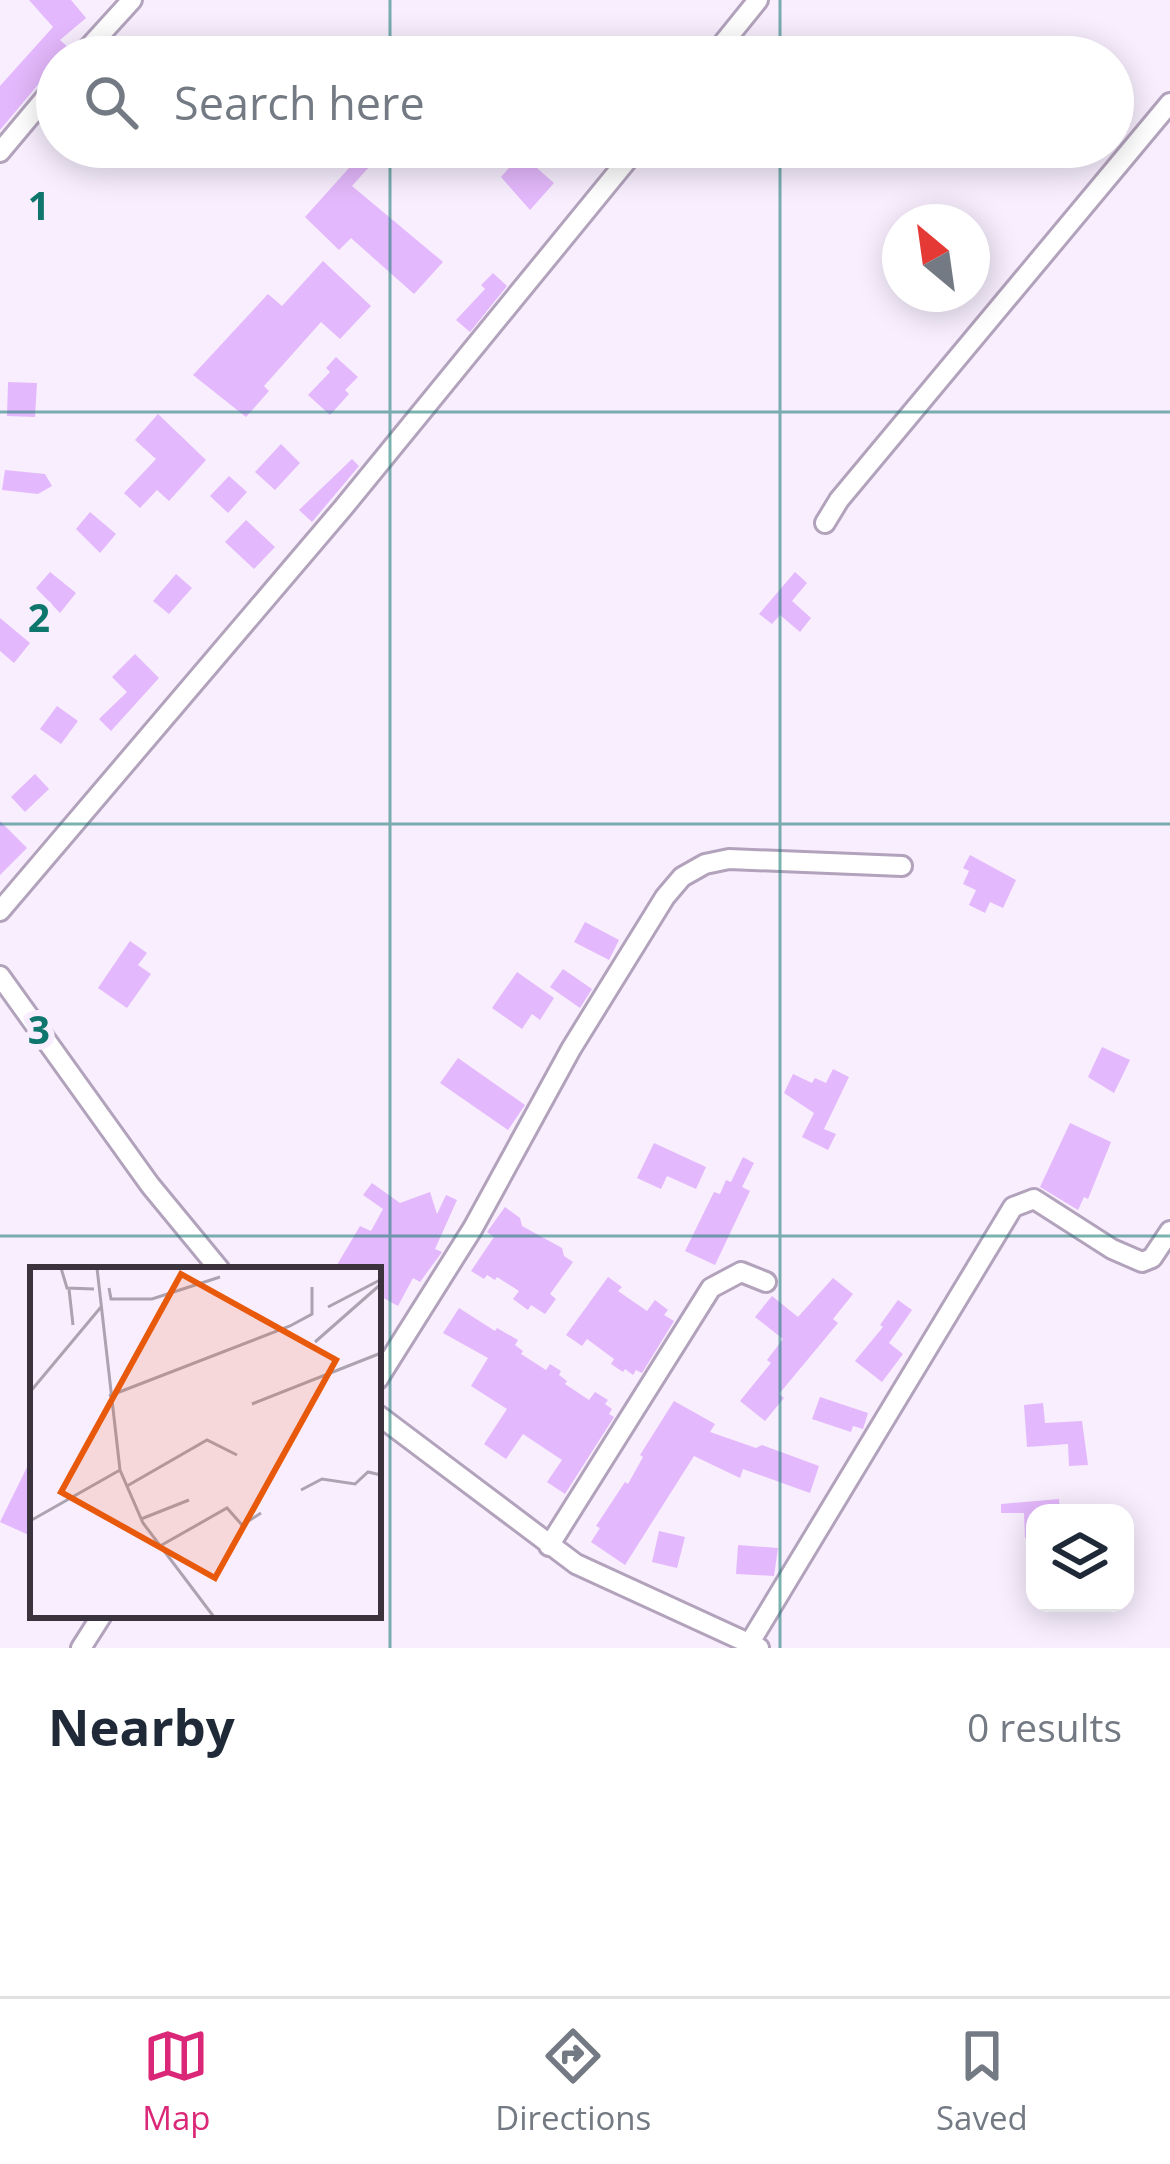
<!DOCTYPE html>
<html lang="en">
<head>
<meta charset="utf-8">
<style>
  :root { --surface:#fff; --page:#f2f2f3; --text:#1f2937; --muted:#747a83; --line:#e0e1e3; --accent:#db2777 }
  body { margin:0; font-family:"Open Sans",sans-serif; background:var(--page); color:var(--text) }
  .controls { position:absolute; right:36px; bottom:36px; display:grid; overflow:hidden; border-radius:24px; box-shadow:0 6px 30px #0003 }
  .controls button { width:108px; height:108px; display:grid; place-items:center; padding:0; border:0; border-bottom:3px solid var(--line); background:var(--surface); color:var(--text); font:60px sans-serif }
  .compass { position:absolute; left:882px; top:204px; width:108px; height:108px; border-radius:50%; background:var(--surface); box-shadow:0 6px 30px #0003; rotate:331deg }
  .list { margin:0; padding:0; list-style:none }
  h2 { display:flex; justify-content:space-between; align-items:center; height:156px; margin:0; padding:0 48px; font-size:51px }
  h2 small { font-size:39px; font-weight:400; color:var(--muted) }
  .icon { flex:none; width:66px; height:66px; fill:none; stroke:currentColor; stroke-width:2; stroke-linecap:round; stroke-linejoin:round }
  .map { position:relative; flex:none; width:1170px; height:1648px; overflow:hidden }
  .search { position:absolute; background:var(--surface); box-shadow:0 6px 30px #0003; left:36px; right:36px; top:36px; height:132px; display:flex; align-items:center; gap:30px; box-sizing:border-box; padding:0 42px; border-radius:66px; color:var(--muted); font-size:45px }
  .sheet { height:348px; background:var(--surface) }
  nav { display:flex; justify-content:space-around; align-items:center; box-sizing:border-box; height:168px; border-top:3px solid var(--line); background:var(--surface); font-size:33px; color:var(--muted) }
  nav a { display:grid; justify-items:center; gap:6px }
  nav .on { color:var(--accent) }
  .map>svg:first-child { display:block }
  .building { fill:#e4b8fc }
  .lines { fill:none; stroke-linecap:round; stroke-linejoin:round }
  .minor-casing { stroke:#b2a2bc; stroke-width:24 }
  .minor { stroke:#fff; stroke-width:18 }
  .grid { fill:none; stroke:#0f766e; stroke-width:3; stroke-opacity:0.55 }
  .inset-road { fill:none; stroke:#aca3b1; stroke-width:3 }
  .view { fill:#e8590c; fill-opacity:0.15; stroke:#e8590c; stroke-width:6 }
  .inset-edge { fill:none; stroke:#3a333e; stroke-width:6 }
  .grid-label { font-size:39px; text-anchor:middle; font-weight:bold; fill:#0f766e; stroke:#f8eefe; stroke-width:12; stroke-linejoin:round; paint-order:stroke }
</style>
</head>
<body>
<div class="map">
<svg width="1170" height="1648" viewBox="0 0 1170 1648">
  <rect width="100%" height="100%" fill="#f8eefe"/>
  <path class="building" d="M29,0H71L86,18L60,40L69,48L57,57V62L0,130V86L53,27Z
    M360,147H387L352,186L443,262L414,294L351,238L339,250L305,217L349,168L344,164Z
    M521,154L554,183L530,210L501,177Z
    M323,261L371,306L340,339L321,322L264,386L269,391L246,417L193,375L268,294L282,306Z
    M493,273L507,286L470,332L456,320L485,289L481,285Z
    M336,357L358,377L345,390L349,394L330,415L308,395L330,372L326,368Z
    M8,382L37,383L35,417L7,416Z
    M158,414L206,460L169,501L157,490L140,508L124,493L156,459L135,440Z
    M281,444L300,463L275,490L255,472Z
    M352,459L359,466L312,522L299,510Z
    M5,470L45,474L52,486L38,494L2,490Z
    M229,476L247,492L228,513L210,496Z
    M90,512L116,534L100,553L76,529Z
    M246,520L275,547L254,569L225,542Z
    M50,572L76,593L60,613L36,588Z
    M795,572L807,583L792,601L811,618L800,632L780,615L772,624L759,614Z
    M176,574L192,588L169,614L153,601Z
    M0,618L30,643L14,663L0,651Z
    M135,654L159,678L111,731L99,719L127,692L112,677Z
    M57,706L78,721L61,744L40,729Z
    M35,774L49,789L25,812L11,797Z
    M0,821L27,848L0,875Z
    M970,855L1016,880L1003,908L990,902L985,913L969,905L976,890L963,884L969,871L963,868Z
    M585,922L619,940L609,960L574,942Z
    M130,941L147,953L138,965L151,974L127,1008L98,988Z
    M563,969L592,989L580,1008L550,987Z
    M517,972L554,998L540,1020L532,1014L522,1029L492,1008Z
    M1102,1047L1130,1060L1114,1093L1088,1077Z
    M458,1058L525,1105L508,1130L440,1083Z
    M833,1069L849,1077L824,1129L836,1134L828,1150L802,1137L814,1113L784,1093L793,1074L812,1083L815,1078L826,1083Z
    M1070,1123L1111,1142L1088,1199L1084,1197L1078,1210L1040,1187Z
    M654,1143L706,1167L696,1189L667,1176L661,1189L637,1178Z
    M743,1157L754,1163L742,1187L750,1191L715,1265L685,1251L714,1192L720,1194L726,1180L731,1182Z
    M372,1183L400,1203L430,1192L437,1214L446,1195L457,1200L435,1249L442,1252L420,1282L413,1278L398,1306L378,1295V1270H334L360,1226L371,1231L383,1209L363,1195Z
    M505,1207L520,1218L522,1226L562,1248L564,1256L573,1262L550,1294L556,1299L545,1314L531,1305L528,1310L513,1299L519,1291L497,1277L495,1280L487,1275L484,1279L471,1271L494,1237L487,1232Z
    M608,1277L622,1287L618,1291L647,1311L655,1300L668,1310L664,1315L674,1321L642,1373L636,1370L633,1375L625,1369L623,1372L611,1364L614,1359L587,1339L582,1346L566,1335Z
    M833,1278L853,1294L833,1319L838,1323L779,1394L784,1398L765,1421L740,1401L771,1363L767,1360L783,1339L755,1317L772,1296L798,1317Z
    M898,1300L912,1310L889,1343L903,1354L882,1382L855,1361L883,1327L880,1325Z
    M459,1308L495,1331L497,1328L518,1340L515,1345L523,1351L521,1354L546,1370L550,1364L561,1371L559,1375L567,1381L565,1384L589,1400L595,1392L608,1400L605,1404L612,1409L609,1414L614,1417L565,1494L547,1482L562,1460L523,1434L506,1459L484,1444L507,1409L471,1386L488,1358L443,1333Z
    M820,1397L868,1413L863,1429L853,1426L851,1432L812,1419Z
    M674,1401L715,1424L710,1432L756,1448L762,1445L819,1466L810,1493L743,1469L740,1478L694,1456L625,1565L591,1542L600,1528L596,1526L625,1482L628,1484L643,1457L640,1455Z
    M1043,1403L1045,1423L1082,1421L1088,1465L1069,1466L1068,1444L1027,1447L1024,1405Z
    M33,1455V1537L0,1522Z
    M1059,1499L1060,1513H1035V1538H1025L1024,1513H1001V1504Z
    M659,1531L685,1537L677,1568L652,1562Z
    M738,1545L778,1548L774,1576L736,1574Z"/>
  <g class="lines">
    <g class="minor-casing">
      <path id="minor" d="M80,57L132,0
        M712,57L758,0
        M0,152L57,84
        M825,523L839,500L1170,103
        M0,911L343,508L638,147
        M0,976L150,1185L220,1270
        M378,1379L473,1228L571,1049L665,897L682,877L705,864L729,859L902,866
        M378,1415L576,1564L759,1648
        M549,1546L711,1288L741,1272L766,1282
        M749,1644L1013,1207L1034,1199L1112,1249L1142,1262L1152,1258L1170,1231
        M81,1648L102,1615"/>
    </g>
    <use href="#minor" class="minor"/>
  </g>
  <path class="grid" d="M390,0V57M780,0V57M390,147V1648M780,147V1648M0,412H1170M0,824H1170M0,1236H1170"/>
  <g transform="translate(30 1267)">
    <rect width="351" height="351" fill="#f8eefe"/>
    <path class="inset-road" d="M31,1L37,21L64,22M67,1L90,203L113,256L184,350M79,21L81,32H122L190,10M39,22L43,58M298,40L350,13M285,75L351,17M0,125L71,40M79,129L260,59L282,47V20M222,137L351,86M97,219L177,173L207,188M271,223L292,212L325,217L338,205L351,208M111,252L159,233M0,254L90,203M130,279L197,241L212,258L231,246"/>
    <path class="view" d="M151,7L306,93L185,311L31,225Z"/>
    <rect width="351" height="351" class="inset-edge"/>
  </g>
  <g class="grid-label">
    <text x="39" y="220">1</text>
    <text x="39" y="632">2</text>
    <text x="39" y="1044">3</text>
  </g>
</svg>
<div class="controls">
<button><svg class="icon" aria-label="layers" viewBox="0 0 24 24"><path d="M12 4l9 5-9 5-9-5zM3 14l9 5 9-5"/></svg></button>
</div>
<svg class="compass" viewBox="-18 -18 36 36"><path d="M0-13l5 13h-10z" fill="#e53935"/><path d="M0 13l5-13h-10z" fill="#747a83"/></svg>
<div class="search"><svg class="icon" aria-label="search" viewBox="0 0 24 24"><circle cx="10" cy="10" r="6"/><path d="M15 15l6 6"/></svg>Search here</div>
</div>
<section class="sheet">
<h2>Nearby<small>0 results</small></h2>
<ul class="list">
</ul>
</section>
<nav>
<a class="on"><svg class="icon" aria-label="map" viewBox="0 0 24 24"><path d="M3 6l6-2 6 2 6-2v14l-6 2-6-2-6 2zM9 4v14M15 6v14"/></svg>Map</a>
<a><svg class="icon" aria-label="directions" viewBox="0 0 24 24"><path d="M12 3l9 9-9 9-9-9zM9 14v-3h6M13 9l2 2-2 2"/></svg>Directions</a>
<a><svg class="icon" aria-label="saved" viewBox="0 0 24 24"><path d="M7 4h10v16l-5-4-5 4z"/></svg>Saved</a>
</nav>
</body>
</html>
